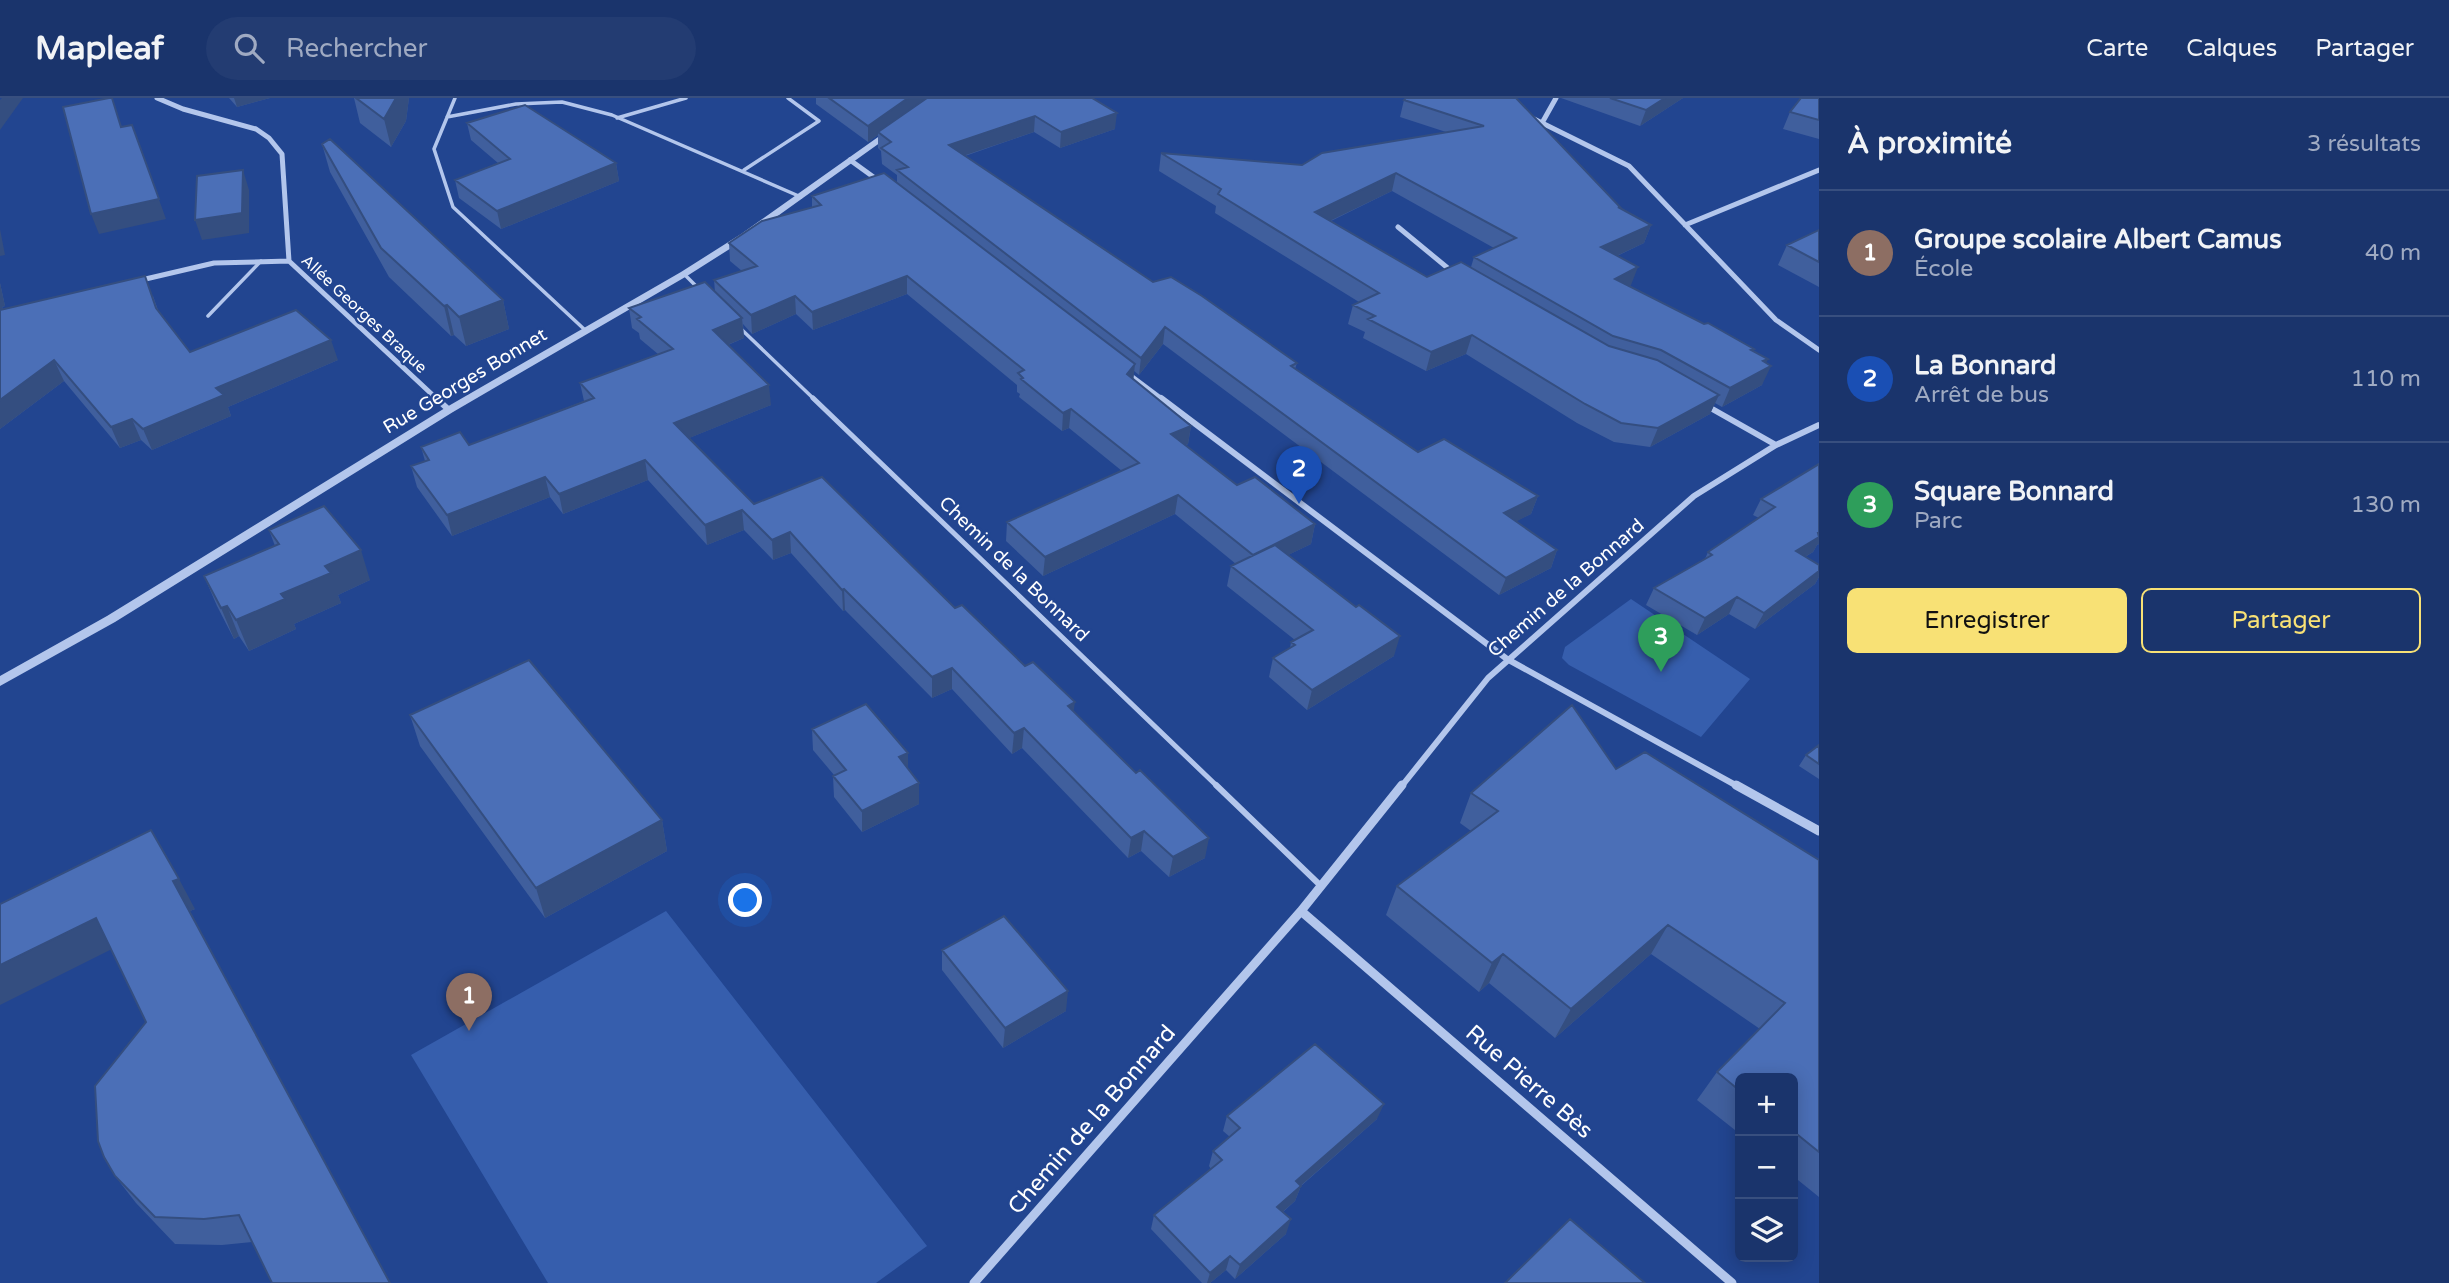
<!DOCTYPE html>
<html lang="fr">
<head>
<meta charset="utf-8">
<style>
  :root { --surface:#1a346c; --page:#233c72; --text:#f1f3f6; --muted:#9faac2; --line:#384f7f; --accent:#f8e175 }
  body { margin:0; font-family:"Varela Round",sans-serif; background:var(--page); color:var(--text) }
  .controls { position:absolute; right:21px; bottom:21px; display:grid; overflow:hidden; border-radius:10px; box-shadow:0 4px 18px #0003 }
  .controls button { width:63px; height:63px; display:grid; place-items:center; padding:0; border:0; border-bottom:2px solid var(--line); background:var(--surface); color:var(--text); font:35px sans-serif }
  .you { position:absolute; left:746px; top:803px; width:24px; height:24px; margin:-18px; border:5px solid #fff; border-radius:50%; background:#1a73e8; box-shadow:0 0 0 10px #1a73e833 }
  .badge { display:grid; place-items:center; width:46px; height:46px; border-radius:50%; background:var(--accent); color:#fff; font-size:23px; font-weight:700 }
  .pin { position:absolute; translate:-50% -58px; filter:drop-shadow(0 2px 4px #0008) }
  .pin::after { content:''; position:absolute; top:37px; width:24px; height:21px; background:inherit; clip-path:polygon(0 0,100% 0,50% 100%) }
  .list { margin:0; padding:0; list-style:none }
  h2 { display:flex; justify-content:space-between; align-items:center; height:91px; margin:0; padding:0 28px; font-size:30px }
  h2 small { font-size:23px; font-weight:400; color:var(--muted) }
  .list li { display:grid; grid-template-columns:46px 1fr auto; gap:21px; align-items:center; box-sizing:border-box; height:126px; padding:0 28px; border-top:2px solid var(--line) }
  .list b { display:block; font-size:26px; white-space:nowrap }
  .list p { margin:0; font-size:23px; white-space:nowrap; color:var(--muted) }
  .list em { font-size:23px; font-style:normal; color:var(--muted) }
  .actions { display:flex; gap:14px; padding:21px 28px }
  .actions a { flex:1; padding:16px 0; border:2px solid var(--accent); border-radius:10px; text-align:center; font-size:24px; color:var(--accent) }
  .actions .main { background:var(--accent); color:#111 }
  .icon { flex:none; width:38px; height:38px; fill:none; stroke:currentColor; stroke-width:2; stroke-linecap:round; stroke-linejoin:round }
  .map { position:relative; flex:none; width:1819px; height:1185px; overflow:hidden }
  header { display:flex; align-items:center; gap:42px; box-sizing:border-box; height:98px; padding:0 35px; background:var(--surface); border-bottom:2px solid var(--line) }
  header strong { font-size:33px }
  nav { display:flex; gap:38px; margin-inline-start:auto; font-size:24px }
  .search { width:490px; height:63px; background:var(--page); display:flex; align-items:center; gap:18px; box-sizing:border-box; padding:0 24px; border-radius:38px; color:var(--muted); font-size:26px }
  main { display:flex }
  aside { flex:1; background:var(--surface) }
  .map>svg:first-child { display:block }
  .green { fill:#365ead }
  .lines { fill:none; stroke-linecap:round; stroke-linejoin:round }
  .service-far2 { stroke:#b3c6ec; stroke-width:3.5 }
  .service-far1 { stroke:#b3c6ec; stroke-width:5 }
  .service { stroke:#b3c6ec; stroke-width:6 }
  .minor-far2 { stroke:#b3c6ec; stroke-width:5 }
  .minor-far1 { stroke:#b3c6ec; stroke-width:6 }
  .minor { stroke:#b3c6ec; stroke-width:9 }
  .tertiary { fill:#b3c6ec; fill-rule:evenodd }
  .wall { fill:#405f9d; fill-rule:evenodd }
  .shaded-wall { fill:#344e80 }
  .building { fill:#4b6fb7; stroke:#344e80; stroke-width:2 }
  .labels { text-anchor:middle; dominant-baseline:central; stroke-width:5; stroke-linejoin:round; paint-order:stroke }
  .far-street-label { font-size:16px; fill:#fff; stroke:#224590 }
  .street-label { font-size:19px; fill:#fff; stroke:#224590 }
  .near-street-label { font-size:23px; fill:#fff; stroke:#224590 }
</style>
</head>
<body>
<header>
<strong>Mapleaf</strong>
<div class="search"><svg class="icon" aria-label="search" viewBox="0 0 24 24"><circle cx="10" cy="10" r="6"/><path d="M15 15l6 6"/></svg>Rechercher</div>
<nav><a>Carte</a><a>Calques</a><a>Partager</a></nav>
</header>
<main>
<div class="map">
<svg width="1819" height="1185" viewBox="0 0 1819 1185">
  <rect width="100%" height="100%" fill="#224590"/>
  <path class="green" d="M1631,501L1750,581L1701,639L1569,567L1562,560L1565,549Z
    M666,813L927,1148L876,1185H548L411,957Z"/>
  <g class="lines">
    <path class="service-far2" d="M455,0L434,51L453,109L585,232
      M447,19L516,6L562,4L612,17L801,99
      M617,20L686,0
      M744,72L819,23L788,0
      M684,176L700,192
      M208,218L261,163
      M740,230L815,302"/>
    <path class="service-far1" d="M813,300L1218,689"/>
    <path class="service" d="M1216,687L1321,788"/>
    <path class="minor-far2" d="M157,0L183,11L256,31L269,40L282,56L289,163L438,302
      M1532,20L1629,68L1776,222L1819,252
      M1542,25L1556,0
      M850,62L879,83
      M1685,127L1819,72
      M1398,129L1455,176
      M137,183L214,165L289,163
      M1127,275L1163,302"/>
    <path class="minor-far1" d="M436,300L449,312
      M1161,300L1507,561L1739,689
      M1707,308L1776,347
      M1401,689L1488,580L1694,398L1776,347L1819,327"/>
    <path class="minor" d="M1736,687L1819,733
      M1301,813L1732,1185
      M974,1185L1301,813L1402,687"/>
    <path class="tertiary" d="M888,32L895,34L747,140L687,178L453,314L115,524L0,588V578L107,518L445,310L681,174L741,136Z"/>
  </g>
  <path class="wall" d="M229,0H270L237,9Z
    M354,0H409L406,23L391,49L360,25Z
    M816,0H1092L1115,31L1060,50L1034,34L965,58L1153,184L1297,265L1295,271L1418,354L1538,398L1531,416L1516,423L1557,452L1551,470L1499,497L1163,246L1139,277L1134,273L1133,281L1191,328L1188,346L1185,348L1237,387L1315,426L1311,446L1288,457L1394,558L1307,612L1269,579L1273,560L1290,550L1291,544L1295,542L1227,488L1231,468L1236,466L1175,416L1043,478L1006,443L1007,424L1122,373L1069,330L1062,333L1019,299L1020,296L1017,294V287L907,196L813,232L796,216L752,236L743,226L744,240L728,247L771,307L689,340L754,406L955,510L1025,568L1074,613L1205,760L1169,779L1141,753L1128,760L1022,650L1012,656L952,591L932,600L845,512L843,513L791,455L773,462L744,432L707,447L648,382L563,416L550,399L452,438L417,389L411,368L425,363L421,349L469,347L584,303L580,285L658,256L640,241L639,235L632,230L629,210L715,194L714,182L742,173L730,163L729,145L812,109V98L897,85V77L882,66L881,53L878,50V37L868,44L816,6Z
    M1516,0L1620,109L1619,110L1651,127L1644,145L1617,158L1631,187L1629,188L1754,251L1753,253L1766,265L1762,287L1722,309L1715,305L1710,316L1650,349L1614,344L1577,325L1466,256L1426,273L1363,240L1365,234L1348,226L1353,207L1359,204L1215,115L1216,108L1159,73L1161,55L1302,67L1446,34L1400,19L1404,2ZM1392,93L1494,150L1474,159L1471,169L1427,179L1331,123Z
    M1561,0H1683L1640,28Z
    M1819,0V41L1783,31L1790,14Z
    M467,25L616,65L619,83L501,131L459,100L455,82L498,65L471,42Z
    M322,46L503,202L509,231L466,248L454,237L451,238L389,179L330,74Z
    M1819,132V189L1778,167L1787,147Z
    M0,185L5,208L2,209L4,212L153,198L158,212L190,254L338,262L228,309L231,318L152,352L141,342L120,350L64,283L0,331Z
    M1819,366V446L1817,447L1813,454L1805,459L1819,467V479L1815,486L1755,531L1729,516L1697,537L1646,507L1654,490L1705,461L1708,454L1759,420L1753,417L1761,401Z
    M269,432L370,482L338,497L341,505L294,526L296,531L249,553L239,538L234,541L217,508L204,478L275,448Z
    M410,617L662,722L667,753L545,820L420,648Z
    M812,631L908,655V671L919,706L862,734L834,699L833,678L834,677L813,652Z
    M1819,647V681L1799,668L1806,657Z
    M1616,671L1819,762V1099L1793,1078V980H1740V1036L1697,1002L1717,974L1760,931L1651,856L1555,940L1489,885L1479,894L1386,817L1397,788L1471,733L1460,725L1471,695Z
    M0,806L195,811L190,813L252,1144L222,1147L175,1146L136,1105L115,1078L146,924L111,852Z
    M942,852L1066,913L1003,950L942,872Z
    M1227,1018L1377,1021L1301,1088L1295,1103L1283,1114L1286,1136L1235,1181L1226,1172L1210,1185H1202L1151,1131L1154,1117L1211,1071L1209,1068L1213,1053L1230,1039L1223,1033Z"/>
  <path class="shaded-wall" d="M2,0H23L0,32V2Z
    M234,0H270L237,9Z
    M396,0H409L406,23L391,49L384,21Z
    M908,0H930L878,34V37L868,44V28Z
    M1665,0H1683L1640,28L1646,12Z
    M1117,15L1115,31L1060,50L1061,34Z
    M1035,18L1034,34L948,63L949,47Z
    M139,46L166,121L99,136L91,116Z
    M616,65L619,83L501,131L497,113Z
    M243,72L249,92V135L202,142L195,122Z
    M1396,75L1392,93L1311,132L1315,114Z
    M1651,127L1644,145L1595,168L1601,149Z
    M0,131L5,157L0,158Z
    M1638,169L1631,187L1608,200L1615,181Z
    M907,178V196L813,232L812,214Z
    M0,185L5,208L2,209L7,219L0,212Z
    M795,198L796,216L752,236L751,217Z
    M503,202L509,231L466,248L459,219Z
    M447,207L454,237L451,238L444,208Z
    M742,220L744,240L715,252L713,232Z
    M1165,229L1163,246L1139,277L1141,260Z
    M1472,237L1466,256L1426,273L1431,254Z
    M331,242L338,262L228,309L231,318L152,352L143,331L216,290Z
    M1768,261L1763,272L1771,268L1762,287L1722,309L1730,290L1763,263Z
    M54,262L64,283L0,331V302Z
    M1135,266L1133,285L1127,276Z
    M769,287L771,307L677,345L674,325Z
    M1719,297L1710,316L1650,349L1658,330Z
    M1071,311L1069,330L1062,333L1063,315Z
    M132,321L141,342L120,350L111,329Z
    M1191,328L1188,346L1168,355L1171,336Z
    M645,362L648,382L563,416L559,396Z
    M545,379L550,399L452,438L447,417Z
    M1178,397L1175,416L1043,478L1045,459Z
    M1538,398L1531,416L1498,433L1504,415Z
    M742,412L744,432L707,447L705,427Z
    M1315,426L1311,446L1249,476L1253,457Z
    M790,434L791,455L773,462L772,442Z
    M1819,435V446L1817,447L1813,454L1788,469L1796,453Z
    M361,452L370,482L338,497L341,505L294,526L296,531L249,553L236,522L281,496L325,468Z
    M1557,452L1551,470L1499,497L1506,480Z
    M1819,473V479L1815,486L1755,531L1764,515Z
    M844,491L845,512L843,513L842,492Z
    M1737,499L1729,516L1697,537L1705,520Z
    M227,508L239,538L234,541L221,510Z
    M1400,538L1394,558L1307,612L1312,592Z
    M952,570V591L932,600V579Z
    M1075,604L1072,624L1068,608Z
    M1024,630L1022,650L1012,656L1014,635Z
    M908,655V676L899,659Z
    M919,685V706L862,734V713Z
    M662,722L667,753L545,820L536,790Z
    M1144,733L1141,753L1128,760L1131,740Z
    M1209,740L1205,760L1169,779L1173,759Z
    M179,781L195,811L190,813L173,783Z
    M96,820L114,850L0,907V867Z
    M1668,827L1651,856L1555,940L1571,911Z
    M1503,856L1489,885L1479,894L1492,865Z
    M1068,893L1066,913L1003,950L1005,930Z
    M1384,1006L1377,1021L1290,1097L1296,1083Z
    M1301,1088L1295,1103L1272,1123L1277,1109Z
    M1291,1121L1286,1136L1235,1181L1240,1167Z
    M1230,1158L1226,1172L1210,1185H1207L1210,1175Z"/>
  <path class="building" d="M109,0H112L121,29L132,27L159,101L91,116L63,9Z
    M356,0H396L384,21Z
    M829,0H908L868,28Z
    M927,0H1092L1117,15L1061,34L1035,18L949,47L1153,184L1171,179L1202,198L1297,265L1291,268L1418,354L1444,341L1538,398L1504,415L1557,452L1506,480L1165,229L1141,260L897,72L908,69L881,50L891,44L878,34Z
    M1406,0H1516L1620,109H1618L1651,127L1601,149L1638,169L1615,181L1704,226L1708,225L1754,251L1751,252L1768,261L1763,263L1771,268L1730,290L1661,252L1613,238L1474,159L1516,140L1396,75L1315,114L1427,179L1461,164L1609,248L1657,262L1719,297L1658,330L1621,325L1585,306L1472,237L1431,254L1368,221L1375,218L1353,207L1379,195L1218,96L1221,91L1161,55L1302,67L1322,55L1484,28L1404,2Z
    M1610,0H1665L1646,12Z
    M1801,0H1819V22L1790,14Z
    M525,7L616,65L497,113L455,82L510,61L467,25Z
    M330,41L503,202L459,219L447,207L444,208L381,150L322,46Z
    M243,72L242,115L195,122L197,78Z
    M884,75L1135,266L1127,276L1191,328L1171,336L1237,387L1255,379L1315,426L1253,457L1178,397L1045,459L1007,424L1139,365L1071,311L1063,315L1021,281L1023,280L1018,275L1024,272L907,178L812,214L795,198L751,217L714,182L757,168L729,145L762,123L821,107L812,98Z
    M1819,132V164L1787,147Z
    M145,178L156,210L190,254L296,212L331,242L216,290L224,297L143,331L132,321L111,329L54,262L0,302V212Z
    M705,184L742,220L713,232L769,287L674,325L754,406L822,379L955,510L962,507L1025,568L1033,564L1075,604L1068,608L1136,675L1140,672L1209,740L1173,759L1144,733L1131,740L1024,630L1014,635L952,570L932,579L844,491L842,492L790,434L772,442L742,412L705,427L645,362L559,396L545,379L447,417L411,368L429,362L421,349L460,334L469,347L594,300L580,285L673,251L637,221L641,219L629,210Z
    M1819,366V435H1818L1819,439L1796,453L1819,467V473L1764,515L1737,499L1705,520L1654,490L1712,457L1708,454L1775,409L1761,401Z
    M324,408L361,452L325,468L331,475L281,496L285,501L236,522L227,508L221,510L204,478L279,446L269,432Z
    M1275,447L1356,509L1359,507L1400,538L1312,592L1273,560L1295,547L1291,544L1313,532L1231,468Z
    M529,562L662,722L536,790L410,617Z
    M866,606L908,655L899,659L919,685L862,713L833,678L846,672L812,631Z
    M1572,607L1616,671L1645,654L1819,762V1054L1793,1033V980H1740V993L1717,974L1785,905L1668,827L1571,911L1503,856L1492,865L1397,788L1498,713L1471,695Z
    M1819,647V666L1806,657Z
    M151,732L179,781L173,783L390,1185H272L239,1117L204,1121L155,1119L115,1078L104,1059L98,1043L95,988L146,924L96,820L0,867V806Z
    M1004,818L1068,893L1005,930L942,852Z
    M1315,946L1384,1006L1296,1083L1301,1088L1277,1109L1291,1121L1240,1167L1230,1158L1210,1175L1154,1117L1222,1062L1213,1053L1240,1030L1227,1018Z
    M1570,1121L1645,1185H1505Z"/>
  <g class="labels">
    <g class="far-street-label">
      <text transform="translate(364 216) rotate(43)">Allée Georges Braque</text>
    </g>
    <g class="street-label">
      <text transform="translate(465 283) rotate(-31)">Rue Georges Bonnet</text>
      <text transform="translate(1014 471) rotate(44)">Chemin de la Bonnard</text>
      <text transform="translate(1566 490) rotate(-41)">Chemin de la Bonnard</text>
    </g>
    <g class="near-street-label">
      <text transform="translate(1529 984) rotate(41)">Rue Pierre Bès</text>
      <text transform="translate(1092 1022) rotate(-49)">Chemin de la Bonnard</text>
    </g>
  </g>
</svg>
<div class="controls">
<button>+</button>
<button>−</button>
<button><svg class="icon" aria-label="layers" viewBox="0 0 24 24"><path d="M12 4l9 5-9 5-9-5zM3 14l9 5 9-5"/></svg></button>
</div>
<div class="you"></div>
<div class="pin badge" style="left:469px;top:933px;background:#8d6e63">1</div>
<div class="pin badge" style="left:1299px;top:406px;background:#1a4fb4">2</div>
<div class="pin badge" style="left:1661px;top:574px;background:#2e9e5b">3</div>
</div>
<aside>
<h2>À proximité<small>3 résultats</small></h2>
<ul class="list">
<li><span class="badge" style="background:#8d6e63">1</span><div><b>Groupe scolaire Albert Camus</b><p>École</p></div><em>40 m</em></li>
<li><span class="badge" style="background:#1a4fb4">2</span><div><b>La Bonnard</b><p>Arrêt de bus</p></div><em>110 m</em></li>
<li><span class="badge" style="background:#2e9e5b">3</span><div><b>Square Bonnard</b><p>Parc</p></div><em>130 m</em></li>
</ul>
<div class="actions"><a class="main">Enregistrer</a><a>Partager</a></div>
</aside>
</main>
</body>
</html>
